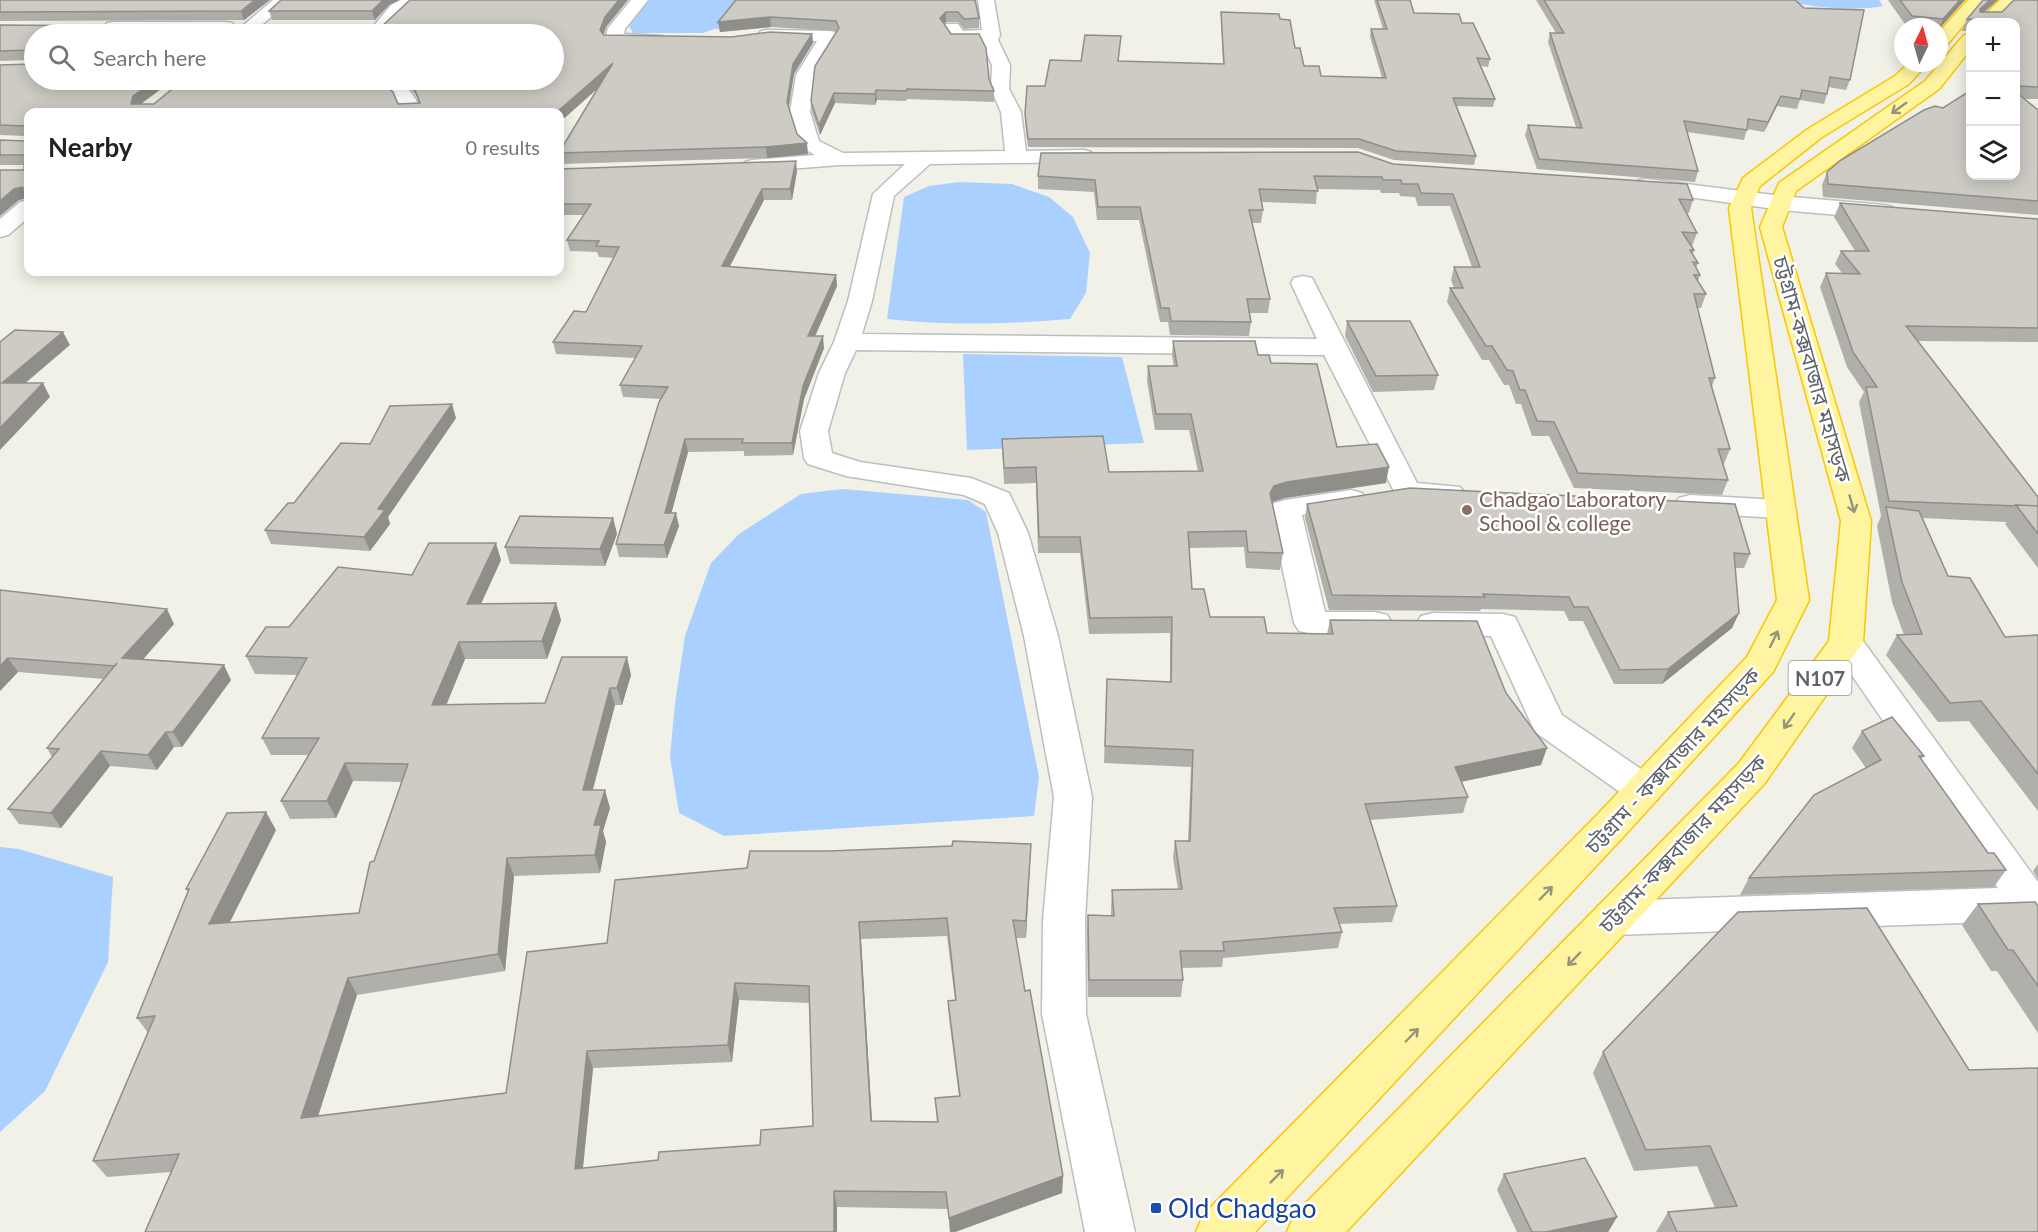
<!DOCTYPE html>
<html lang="en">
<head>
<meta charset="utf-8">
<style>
  :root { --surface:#fff; --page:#f2f2f2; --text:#202124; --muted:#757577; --line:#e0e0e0 }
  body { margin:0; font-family:Lato,"Noto Sans Bengali",sans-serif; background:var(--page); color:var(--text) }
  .controls { position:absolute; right:18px; top:18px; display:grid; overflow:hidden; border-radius:12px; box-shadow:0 3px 15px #0003 }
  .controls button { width:54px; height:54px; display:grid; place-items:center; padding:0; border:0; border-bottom:2px solid var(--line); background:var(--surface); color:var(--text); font:30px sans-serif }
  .compass { position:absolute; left:1894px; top:18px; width:54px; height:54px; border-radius:50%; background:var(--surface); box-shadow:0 3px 15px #0003; rotate:5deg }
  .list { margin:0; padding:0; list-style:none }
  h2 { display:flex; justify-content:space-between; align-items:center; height:78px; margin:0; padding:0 24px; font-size:26px }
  h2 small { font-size:20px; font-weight:400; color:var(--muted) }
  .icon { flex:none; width:33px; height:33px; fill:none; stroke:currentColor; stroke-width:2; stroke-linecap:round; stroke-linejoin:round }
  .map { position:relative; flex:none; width:2038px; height:1232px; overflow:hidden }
  .search { position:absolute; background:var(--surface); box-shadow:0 3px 15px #0003; left:24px; top:24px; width:540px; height:66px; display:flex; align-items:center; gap:15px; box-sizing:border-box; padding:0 21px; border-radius:33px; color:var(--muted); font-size:22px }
  .panel { position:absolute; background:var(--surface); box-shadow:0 3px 15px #0003; left:24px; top:108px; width:540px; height:168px; border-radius:12px }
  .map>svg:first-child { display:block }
  .water { fill:#aad0ff }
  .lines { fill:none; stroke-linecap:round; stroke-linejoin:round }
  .minor-casing { stroke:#bbbec3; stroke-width:3 }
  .trunk-casing { stroke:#f9c700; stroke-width:3 }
  .minor { fill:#fff; fill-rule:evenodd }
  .trunk { fill:#fff5a0; fill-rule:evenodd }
  .wall { fill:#b0afa9; fill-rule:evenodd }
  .shaded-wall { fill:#908e89 }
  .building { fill:#cdcbc4; stroke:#908e89; stroke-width:1.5; fill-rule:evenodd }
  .oneway { stroke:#96957c }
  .education-dot { fill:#8d6e63; stroke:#fff; stroke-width:2 }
  .transit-dot { fill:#1a4fb4; stroke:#fff; stroke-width:2 }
  .labels { text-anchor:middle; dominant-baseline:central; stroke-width:5; stroke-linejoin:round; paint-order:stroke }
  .shield { fill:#fff; stroke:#8e9196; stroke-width:1.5 }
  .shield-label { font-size:20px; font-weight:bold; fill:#5e6269 }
  .street-label { font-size:21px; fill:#5e6269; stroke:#fff }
  .education-label { font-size:21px; fill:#785e54; stroke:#fff; text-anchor:start }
  .near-transit-label { font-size:26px; fill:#164399; stroke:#fff; text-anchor:start }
</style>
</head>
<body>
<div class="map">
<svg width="2038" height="1232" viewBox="0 0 2038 1232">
  <rect width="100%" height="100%" fill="#f2f1e7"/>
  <path class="water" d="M646,0H751L736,28L714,29L703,33H633L628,24L638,14Z
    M1781,0H1879L1883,6C1852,12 1811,7 1781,0Z
    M959,182L1012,184L1049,197L1073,217L1090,253L1086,293L1070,319C1008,324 949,326 887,319L904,197L929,186Z
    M963,354L1122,357L1144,443L967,450Z
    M843,489L968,500L986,512L1039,777L1034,816L724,836L679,813L670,757L675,703L685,636L711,563L739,534L801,494Z
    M0,847L19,849L113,877L108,962L45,1091L0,1132Z"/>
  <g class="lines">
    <g class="minor-casing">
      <path id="minor" d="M273,0H291L251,34H233Z
        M400,0H419L403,13L384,34H367L391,5Z
        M631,0H648L625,29L624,34L662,36L665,40L662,44L608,43L605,39L608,28Z
        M978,0H994L1000,35L998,40L1010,65L1009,89L1021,112L1026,151L1084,150L1091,152L1094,156L1091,160L1084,162L930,164L894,196L872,301L862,334L1317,339L1291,283L1294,278L1303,276L1312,278L1417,483L1460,487L1465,493L1460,499L1450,502L1397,497L1324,355L856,350L845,373L828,431L832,453L860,462L971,478L1009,493L1028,533L1058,636L1092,797L1085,920L1086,1014L1135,1232H1085L1042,1014L1043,920L1054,797L1024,636L998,533L985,504L964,495L846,476L808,464L804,458L800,431L819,373L834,342L848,301L873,194L905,164L839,165L752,172L745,170L742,166L745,162L752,160L815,155L803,148L800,144L790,112L796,75L817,41L761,39L758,35L761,31L767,30L829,31L835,32L838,36L814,75L810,112L819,141L843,153L1005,151L1001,112L991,89L992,65L981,41H951L943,28L946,24H958L963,31L982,30Z
        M113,22H226L232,23L235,27L232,31L226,32L107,31L104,27L107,23Z
        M373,80C398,77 413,87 421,112H402L398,101Z
        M1646,179L1781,196L1884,205L1892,207L1895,212L1892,217L1884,219L1781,210L1638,190L1635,185L1638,180Z
        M28,200V218L8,235L0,237V219L20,202Z
        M1351,490L1362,493L1366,499L1362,505L1302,515L1325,612H1375L1387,615L1392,623L1387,631C1364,637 1322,637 1299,631L1294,623L1270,509L1274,503L1285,500Z
        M1690,495L1781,500L1792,503L1796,509L1792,515L1781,518L1690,513L1679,510L1675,504L1679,498Z
        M1433,613L1503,614L1515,617L1562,715L1657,780L1663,790L1657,800L1644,804L1631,800L1535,732L1491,636L1433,635L1421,632L1416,624L1421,616Z
        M1846,631L1858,634L2038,882V931L2023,926L2020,921L1613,935L1598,930L1592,918L1598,906L1613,901L1998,888L1829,642L1834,634Z"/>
    </g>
    <g class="trunk-casing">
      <path id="trunk" d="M1968,0H1985L1945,47L1939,48V32Z
        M2000,0H2018L1995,22H1977Z
        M1970,34V50L1939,89L1796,191L1782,227L1871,521L1863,642L1765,783L1346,1232H1287L1294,1215L1739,763L1829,641L1841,521L1760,227L1779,183L1925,81L1964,35Z
        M1909,63H1928L1909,84L1822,137L1760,186L1751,208L1809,600L1773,672L1624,836L1255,1232H1196L1203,1215L1596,816L1747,657L1777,600L1729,208L1743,178L1808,129L1895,76Z"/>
    </g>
    <use href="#minor" class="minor"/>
    <use href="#trunk" class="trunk"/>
  </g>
  <path class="wall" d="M0,0H270L244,20L0,21Z
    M281,0H400L389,5L375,20H272L269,11Z
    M410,0H628L606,27L604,34V35L731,37L812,34L813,43L794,74L788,107L797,134L808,154L767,158L560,164V151L598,88L560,122V112H28V199L27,198L19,200L0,216V170H24V165H0V140L25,141V136L0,135V65L31,64V60L0,61V25L381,27ZM34,34L554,80H394L405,84L416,95L419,103L141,104L173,80Z
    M736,0H975L979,18V28L964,29L958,22H946L944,24L951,34L989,79L994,91V102L907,99L906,101L877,100L875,105L835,103L820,135L812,112L811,101L837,31L771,27L720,32L718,22Z
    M1374,0H1410L1414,13L1462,23L1490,59L1488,67L1481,66L1495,99L1493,107L1457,106L1476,156L1474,165L1394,160L1358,148L1028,147L1025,122V114L1045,86L1081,61H1119L1223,64L1221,20V12L1280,19L1304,66L1321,76L1382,78L1370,37L1371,29H1383Z
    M1536,0H1795L1850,80L1846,90L1828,87L1827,94L1824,104L1800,100L1797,109L1777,106L1764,132L1747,129L1744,140L1687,132L1698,171L1695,182L1537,169L1525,135L1528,125L1576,127L1548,42L1550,33H1556Z
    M1888,0H1965L1939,29V27H1907Z
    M1998,0L1984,12H2002L2038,0V99H2024L2038,110V215L1823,197L1822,185L1827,172L2016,176V22H1971V31H1962L1967,19Z
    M1393,164L1693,200L1689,213H1686L1697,233L1692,246H1691L1694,250L1693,255L1698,263L1696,268L1700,275L1698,281L1706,294L1701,308H1697L1715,378L1712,386L1730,449L1724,464H1723L1728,480L1722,495L1574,488L1549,436H1532L1521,404H1516L1509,385H1504L1489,360H1482L1447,302L1450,288H1454L1451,280L1454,267H1472L1450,206H1418L1415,197L1400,196L1399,193H1381L1380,190L1317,189L1316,204L1262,202L1263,210L1261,223H1252L1270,299L1268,313H1249L1251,322L1249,336L1170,335L1168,322H1160L1139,220H1097L1094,192L1038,189V176Z
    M560,169L797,171L792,200H764L729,267L836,275L837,286L815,336L824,348L804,399L793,455L744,456V451L688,452L671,513L679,526L667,558L619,557L616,544L661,399L623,397L620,385L636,358L556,354L553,342L586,312L614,258L599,257L597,252L570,251L567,240L584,215H560Z
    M1840,203L2038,219V342L1917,341L2038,497V568L2005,524L2007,522L1922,518L1948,576L2005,637L2038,635V811L1969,721L1938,722L1886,655L1897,635H1904L1892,602L1877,526L1881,516L1859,402L1864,392L1847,367L1820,287L1826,273H1842L1835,264L1841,251H1855L1834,217Z
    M1347,321L1438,375L1434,390L1373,392L1345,336Z
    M1173,341L1258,355L1271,363L1337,447L1386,483L1285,498L1272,502L1283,553L1280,570L1246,568L1244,547L1189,548L1192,589L1210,617L1267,633L1327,634L1330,620L1506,693L1541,765L1461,782L1468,797L1463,813L1370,820L1397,906L1392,922L1339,924L1342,932L1338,948L1223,958L1222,967L1182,968L1183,980L1181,997H1088L1087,932L1088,915L1111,916V907L1112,890L1178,889L1173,858L1175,841H1188L1191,767L1104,763L1107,679L1170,682V633L1089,634L1080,553H1038L1036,483L1004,484L1002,439L1109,472L1198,471L1189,430H1155L1147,381L1148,366H1174L1172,356Z
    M456,418L388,517L390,524L370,551L271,544L265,530L294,503L370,444Z
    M1307,504L1750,554L1744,568H1735L1739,613L1732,628L1662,684H1614L1583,621H1569L1564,611L1481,609L1480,611L1329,610L1305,518Z
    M613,518L617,534L605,566L510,564L505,547Z
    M501,560L481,604L556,603L561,620L547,659H465L446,705L545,703L631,675L622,705H615L593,790L610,808L603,831L606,842L600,873L514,876L505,971L357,995L318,1116L506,1093L607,943L747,868L830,851L1031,844L1026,938H1016L1025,991L1063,1176L1062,1193L955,1232H950L948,1209L837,1207V1232H145L171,1172L107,1177L93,1161L148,1033L137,1018L188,892L186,889L276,830L229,923L359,913L374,861L402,782L353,781L336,818L290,819L281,801L309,755H271L262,738L297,675L255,674L246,656L289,627L412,575ZM947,936L955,1000L948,1001L949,1018L959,1096L935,1098L937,1122L872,1121L861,939ZM739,1000L810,1003L813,1126L760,1145L658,1160L583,1168L593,1068L732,1062Z
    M0,590L174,624L143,659L231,680L182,747H174L157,770L110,766L61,828L19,824L8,809L52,757L47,748L104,679L18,672L0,691Z
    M1862,731L1924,756L1921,759L1988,853L2006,870L1994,887L1740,895L1749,878L1866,768L1852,748Z
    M2038,864V879L2033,871Z
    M1978,904L2038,906V1033L1997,971H1991L1962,925Z
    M1603,1052L2038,1232H1656L1668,1212L1715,1208L1697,1166L1634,1171L1593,1073Z
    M1504,1174L1617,1217L1608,1232H1517L1497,1190Z"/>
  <path class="shaded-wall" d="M255,0H270L244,20L241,11Z
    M383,0H400L389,5L375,20L372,11Z
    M619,0H628L606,27L602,40L600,30L605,17Z
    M1960,0H1965L1939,29L1943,19Z
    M1990,0H1998L1975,20L1980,9Z
    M946,12V22L941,28L940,18Z
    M770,17L771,27L720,32L718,22Z
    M812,34L813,43L794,74L788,112L787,102L793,64Z
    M613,63L615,73L560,122V112H557Z
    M156,80H173L138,106L131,104L133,96Z
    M876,90L877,100L875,105V94Z
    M834,93L835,103L820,135L819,125Z
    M1781,96L1777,106L1764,132L1768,122Z
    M807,143L808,154L767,158L766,147Z
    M796,161L797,171L792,200L790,189Z
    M28,186V197L25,189Z
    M22,187L27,198L19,200L0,216V201L14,189Z
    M762,189L764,200L724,278L722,266Z
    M836,275L837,286L810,348L808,336Z
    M63,332L70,345L9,397L2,383Z
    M823,336L824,348L804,399L793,455L792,443L803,386Z
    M43,383L50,397L0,450V428Z
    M452,404L456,418L388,517L390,524L370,551L364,537L378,509Z
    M685,439L688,452L668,526L665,513Z
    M1389,467L1386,483L1285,498L1272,502L1270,493L1274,486L1287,482Z
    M676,513L679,526L667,558L664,545Z
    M613,518L617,534L605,566L600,549Z
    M496,543L501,560L473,621L467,604Z
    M556,603L561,620L547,659L542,641Z
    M167,609L174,624L131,673L122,658Z
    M1739,613L1732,628L1662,684L1668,669Z
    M459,642L465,659L439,723L432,705Z
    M627,657L631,675L622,705L617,688Z
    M8,658L18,672L0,691V666Z
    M224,665L231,680L182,747L173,732Z
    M610,688L615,705L588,807L583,790Z
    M166,732L174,747L157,770L148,755Z
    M1547,748L1541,765L1450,784L1455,767Z
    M101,751L110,766L61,828L51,813Z
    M345,763L353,781L336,818L327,801Z
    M605,790L610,808L603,831L606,842L600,873L595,855L594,825Z
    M266,812L276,830L220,942L209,924Z
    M1031,844L1030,862L1026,938V921Z
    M507,858L514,876L505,971L498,954Z
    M859,922L861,939L873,1138L871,1121Z
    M348,978L357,995L312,1135L301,1118Z
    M735,983L739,1000L732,1062L728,1045Z
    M587,1051L593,1068L581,1186L575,1169Z
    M1063,1176L1062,1193L955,1232H950L949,1218Z
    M834,1191L837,1207V1232H834Z
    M1617,1217L1608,1232H1546Z"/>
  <path class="building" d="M0,0H255L241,11L0,12Z
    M281,0H383L372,11H269Z
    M410,0H619L605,17L600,30L604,35L731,37L770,32L812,34L793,64L787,102L797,134L807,143L766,147L560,153V151L613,63L557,112H28V186L25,189L22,187L14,189L0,201V170H24L25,155H0V140L25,141V126L0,125V65L31,64L32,52L30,50L0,51V25L231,27L362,25L381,27ZM34,34H554V80H407L413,85L420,103L398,104L393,92L378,80H183L154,104H131L133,96L156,80H34Z
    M736,0H975L979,18L964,19L958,12H946L940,18L951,34H979L986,48L989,79L994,91L907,89L906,91L876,90L875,94L834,93L819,125L811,101L815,66L839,28L836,21L770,17L718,22Z
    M1377,0H1410L1414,13L1459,14L1462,23H1473L1490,59L1477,58L1495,99L1453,98L1476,156L1396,151L1359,139H1028L1025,114L1027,86H1045L1050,60L1081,61L1085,35L1121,36L1118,61L1224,64L1221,12L1279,14L1280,19L1290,20L1295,48H1300L1304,66H1319L1321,76L1386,78L1371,29H1387Z
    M1544,0H1795L1804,8L1864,10L1850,80L1830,77L1827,94L1802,90L1800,99L1781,96L1768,122L1748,119L1747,130L1684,121L1698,171L1539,159L1528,125L1582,128L1550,33H1564Z
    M1900,0H1960L1943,19L1912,16Z
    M1983,0H1990L1980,9V12H2002L2014,0H2038V87L2016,86V22H1981L1980,20L1967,19Z
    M1971,90V176H2016V92L2038,110V201L1828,184L1827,172L1841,160L1924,110L1935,106L1943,108Z
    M1358,152L1393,164L1687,184L1693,200L1679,199L1697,233L1682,232L1694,250H1690L1698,263L1693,262L1700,275H1694L1706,294H1694L1715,378H1709L1730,449H1718L1728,480L1578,473L1554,422L1537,421L1525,390H1520L1513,371L1507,370L1492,346H1486L1450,288H1463L1454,267H1480L1453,194L1421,193L1418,184H1402L1401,180H1383L1382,177L1314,176L1318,191L1259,189L1263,210H1249L1270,299H1247L1251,322L1171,321L1169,308H1161L1140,207H1098L1095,180L1038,176L1041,153Z
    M796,161L790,189H762L722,266L836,275L808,336H823L803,386L792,443H742L743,439H685L665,513H676L664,545L616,544L659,402L668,387L620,385L642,346L553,342L574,311L586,312L619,247L596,246L599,241L567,240L591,204H560V169Z
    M1840,203L2038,219V328L1906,326L2038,497V506L2016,505L2017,506L1889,501L1866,387H1877L1853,352L1826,273L1860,274L1841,251H1869Z
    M1347,321H1410L1438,375L1376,376Z
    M15,330L63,332L2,383H43L0,428V342Z
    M1173,341H1255L1258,355H1269L1271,363L1317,364L1337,447L1377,444L1389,467L1287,482L1274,486L1270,493L1283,553L1248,552L1246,531L1188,532L1192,589H1204L1210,617H1264L1267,633L1333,634L1330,620L1477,621L1506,693L1547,748L1455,767L1468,797L1365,804L1397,906L1334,908L1342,932L1223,942L1224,951H1180L1183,980H1089L1088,915L1114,916L1112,890L1182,889L1175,841H1190L1193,750L1105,746L1107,679L1171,682L1172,617L1090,618L1080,537H1039L1036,467L1004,468L1002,439L1103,436L1109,472L1203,471L1191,414H1156L1148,366H1177Z
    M452,404L378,509L385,510L364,537L265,530L288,503H294L341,443L370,444L390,406Z
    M1410,488L1735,504L1750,554L1734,553L1739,613L1668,669L1620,670L1588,607H1574L1569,597L1483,594L1485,597L1332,595L1307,504Z
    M2016,505L2038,506V534Z
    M1886,507L1919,511L1948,576L1970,578L2005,637L2038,635V774L1981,701L1950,703L1897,635L1922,634L1902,582Z
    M520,516L613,518L600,549L505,547Z
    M429,543H496L467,604L556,603L542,641L459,642L432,705L545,703L562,657H627L617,688H610L583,790H605L594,825H601L595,855L507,858L498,954L348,978L301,1118L506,1093L527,952L607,943L615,880L747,868L750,851H830L952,846L953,841L1031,844L1026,921L1013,920L1025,991L1030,990L1063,1176L949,1218L946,1192L834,1191V1232H145L179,1154L93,1161L155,1016L137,1018L189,889H186L227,813L266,812L209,924L359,913L370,862L374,861L408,764L345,763L327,801H281L319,738H262L307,658L246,656L266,627H289L338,567L412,575ZM947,918L956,1000L948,1001L960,1096L935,1098L938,1122L871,1121L859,922ZM735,983L809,986L813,1126L761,1130L760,1145L659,1152L658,1160L575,1169L587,1051L728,1045Z
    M0,590L167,609L122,658L224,665L173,732H166L148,755L101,751L51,813L8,809L59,749L47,748L117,663L115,666L8,658L0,666Z
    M1892,717L1924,756H1919L1988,853H1994L2006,870L1749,878L1814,795L1881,760L1862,731Z
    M2035,902L2038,906V986L2013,950H2008L1978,904Z
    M1867,908L1969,1070L2038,1068V1232H1677L1668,1212L1737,1206L1710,1146L1646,1150L1603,1052L1738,912Z
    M1585,1158L1617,1217L1546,1232H1532L1504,1174Z"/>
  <defs><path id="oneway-shaft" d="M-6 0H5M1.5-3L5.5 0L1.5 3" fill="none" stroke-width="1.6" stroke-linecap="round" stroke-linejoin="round" transform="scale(1.5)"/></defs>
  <g class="oneway">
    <use href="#oneway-shaft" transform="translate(1899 108) rotate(144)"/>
    <use href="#oneway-shaft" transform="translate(1852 504) rotate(74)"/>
    <use href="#oneway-shaft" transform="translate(1774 639) rotate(-64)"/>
    <use href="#oneway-shaft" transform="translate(1789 721) rotate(125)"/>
    <use href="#oneway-shaft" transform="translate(1546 893) rotate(-46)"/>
    <use href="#oneway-shaft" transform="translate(1574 959) rotate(134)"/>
    <use href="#oneway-shaft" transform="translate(1412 1035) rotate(-46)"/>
    <use href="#oneway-shaft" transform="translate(1277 1176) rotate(-45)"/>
  </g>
  <circle class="education-dot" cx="1467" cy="510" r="6"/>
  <rect class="transit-dot" x="1150" y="1202" width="12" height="12" rx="3"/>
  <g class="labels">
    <rect class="shield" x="1788.5" y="661" width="63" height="34" rx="4.5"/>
    <g class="shield-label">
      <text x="1820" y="678">N107</text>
    </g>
    <g class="street-label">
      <text transform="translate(1813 369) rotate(74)">চট্টগ্রাম-কক্সবাজার মহাসড়ক</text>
      <text transform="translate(1672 760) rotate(-47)">চট্টগ্রাম - কক্সবাজার মহাসড়ক</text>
      <text transform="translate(1682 843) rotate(-47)">চট্টগ্রাম-কক্সবাজার মহাসড়ক</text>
    </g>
    <g class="education-label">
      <text x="1479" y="498">Chadgao Laboratory<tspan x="1479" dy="24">School &amp; college</tspan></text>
    </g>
    <g class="near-transit-label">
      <text x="1168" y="1208">Old Chadgao</text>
    </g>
  </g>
</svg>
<div class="controls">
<button>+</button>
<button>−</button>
<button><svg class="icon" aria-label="layers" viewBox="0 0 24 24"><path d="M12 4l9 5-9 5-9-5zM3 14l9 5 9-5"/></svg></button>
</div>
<svg class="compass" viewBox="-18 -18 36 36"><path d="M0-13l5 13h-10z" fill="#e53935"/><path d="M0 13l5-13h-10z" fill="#757577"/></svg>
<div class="search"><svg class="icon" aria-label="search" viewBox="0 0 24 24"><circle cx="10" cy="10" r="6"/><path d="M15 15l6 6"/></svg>Search here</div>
<section class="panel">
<h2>Nearby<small>0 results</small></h2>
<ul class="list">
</ul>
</section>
</div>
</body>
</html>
